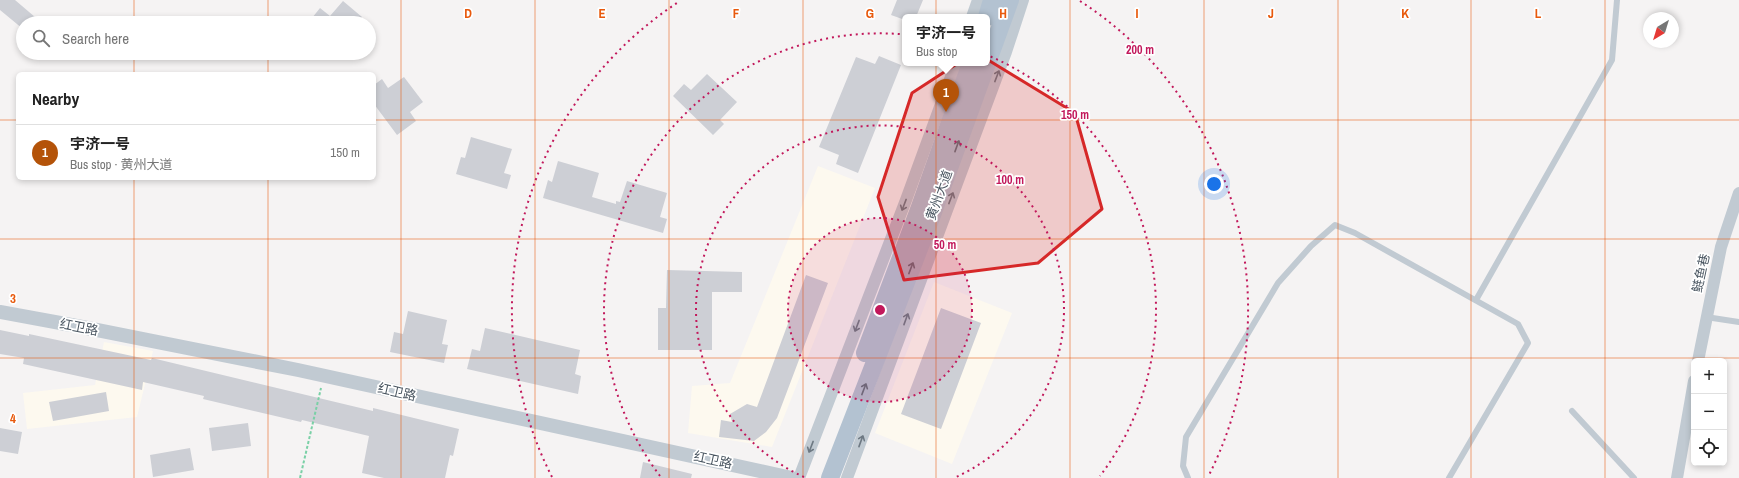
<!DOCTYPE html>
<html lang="en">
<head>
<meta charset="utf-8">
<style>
  :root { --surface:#fff; --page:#f2f2f2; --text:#222; --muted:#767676; --line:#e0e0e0; --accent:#b45309 }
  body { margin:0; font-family:"Archivo Narrow","Noto Sans SC",sans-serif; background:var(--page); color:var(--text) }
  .controls { position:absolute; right:12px; bottom:12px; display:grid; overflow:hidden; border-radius:6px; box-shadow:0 2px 6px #0003 }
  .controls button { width:36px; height:36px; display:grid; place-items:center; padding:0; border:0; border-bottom:1px solid var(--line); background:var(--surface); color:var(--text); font:20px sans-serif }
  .compass { position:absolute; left:1643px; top:12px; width:36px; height:36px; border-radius:50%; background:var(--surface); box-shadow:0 2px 6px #0003; rotate:218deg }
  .you { position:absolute; left:1214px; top:184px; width:14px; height:14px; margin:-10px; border:3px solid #fff; border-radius:50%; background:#1a73e8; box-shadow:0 0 0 6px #1a73e833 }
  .badge { display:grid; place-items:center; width:26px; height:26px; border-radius:50%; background:var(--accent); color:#fff; font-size:13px; font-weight:700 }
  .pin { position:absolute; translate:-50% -33px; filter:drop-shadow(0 1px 2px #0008) }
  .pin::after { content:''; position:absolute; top:21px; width:14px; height:12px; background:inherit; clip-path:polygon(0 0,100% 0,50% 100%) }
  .popup { position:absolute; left:902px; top:14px; width:88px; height:52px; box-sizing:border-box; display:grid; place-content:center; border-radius:6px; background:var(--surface); filter:drop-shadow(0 1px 3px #0005); font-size:13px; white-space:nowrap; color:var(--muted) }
  .popup b { font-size:15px; color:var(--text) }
  .popup::after { content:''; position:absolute; left:50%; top:100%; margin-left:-8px; border:8px solid transparent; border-top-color:var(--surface) }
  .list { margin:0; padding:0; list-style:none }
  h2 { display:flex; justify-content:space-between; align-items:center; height:52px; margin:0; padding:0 16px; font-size:17px }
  h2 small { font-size:13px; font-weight:400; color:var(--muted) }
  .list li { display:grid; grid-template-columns:26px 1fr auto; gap:12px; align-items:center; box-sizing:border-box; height:56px; padding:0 16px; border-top:1px solid var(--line) }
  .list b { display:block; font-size:15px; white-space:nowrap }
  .list p { margin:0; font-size:13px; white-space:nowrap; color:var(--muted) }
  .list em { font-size:13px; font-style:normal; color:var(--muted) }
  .icon { flex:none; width:22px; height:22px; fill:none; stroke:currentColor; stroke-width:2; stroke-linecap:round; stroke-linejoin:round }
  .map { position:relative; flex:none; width:1739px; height:478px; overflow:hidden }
  .search { position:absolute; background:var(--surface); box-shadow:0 2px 6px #0003; left:16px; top:16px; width:360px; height:44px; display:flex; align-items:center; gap:10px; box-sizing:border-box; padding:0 14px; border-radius:22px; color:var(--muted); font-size:15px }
  .panel { position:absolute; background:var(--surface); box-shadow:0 2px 6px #0003; left:16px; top:72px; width:360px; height:108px; border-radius:6px }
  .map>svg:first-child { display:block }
  .commercial { fill:#fdf9ef }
  .building { fill:#cdcfd5 }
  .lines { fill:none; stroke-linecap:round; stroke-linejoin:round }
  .path { stroke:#7ad0a6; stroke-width:2; stroke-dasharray:3 2; stroke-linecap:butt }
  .service { stroke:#c1cad2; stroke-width:6 }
  .minor { stroke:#c1cad2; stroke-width:12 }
  .tertiary { stroke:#c1cad2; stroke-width:14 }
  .primary { stroke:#b3c2d1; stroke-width:18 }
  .oneway { stroke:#6e7983 }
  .oneway2 { stroke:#64717d }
  .marked { fill:#d62828; fill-opacity:0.2; stroke:#d62828; stroke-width:3; stroke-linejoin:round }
  .grid { fill:none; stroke:#e8590c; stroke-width:1; stroke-opacity:0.55 }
  .ring { fill:none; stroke:#c2185b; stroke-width:2; stroke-dasharray:2 4 }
  .labels { text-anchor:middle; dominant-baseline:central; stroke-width:3.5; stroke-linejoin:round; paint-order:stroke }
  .street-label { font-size:13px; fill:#4a5661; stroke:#fff }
  .grid-label { font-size:13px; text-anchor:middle; font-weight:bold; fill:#e8590c; stroke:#fff; stroke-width:3.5; stroke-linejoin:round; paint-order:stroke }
  .centre { fill:#c2185b; stroke:#fff; stroke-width:2 }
  .ring-label { font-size:12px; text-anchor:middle; font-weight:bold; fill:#c2185b; stroke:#fff; stroke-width:3.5; stroke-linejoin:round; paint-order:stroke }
</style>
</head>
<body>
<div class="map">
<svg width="1739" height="478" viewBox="0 0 1739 478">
  <rect width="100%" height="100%" fill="#f5f3f3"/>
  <path class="commercial" d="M818,166L875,188L772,447L688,433L692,386L730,383Z
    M934,282L1012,313L952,464L875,433Z
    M104,342L153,351L137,417L27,429L23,393L95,385Z"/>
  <path class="building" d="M0,0H15L42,23H23V29L0,10Z
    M897,0H923L916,17H905V20L891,15Z
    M343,1L362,17L357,23H308L320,8L330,16Z
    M879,56L901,65L858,173L836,164L839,155L819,147L856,57L875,64Z
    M707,74L737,102L720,120L724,124L713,135L673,96L684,84L691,90Z
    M404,77L423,102L410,112L416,121L397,135L374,104V85L382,79L388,88Z
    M471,137L512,149L504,173L511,175L507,189L456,174L461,157L465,158Z
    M558,161L599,173L592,197L616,204V201L620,202L627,181L667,193L660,217L667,219L663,233L543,198L548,180L552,182Z
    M667,270L742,272V292H712V350H658V308H666Z
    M806,275L828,283L777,418L766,432L754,441L719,437L721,420L732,422L730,414L747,404L757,407Z
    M941,308L981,323L941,429L901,414Z
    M408,311L447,320L442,344L448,345L444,363L390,352L394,332L403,334Z
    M485,328L580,350L575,374L581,376L578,394L467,369L472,349L480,351Z
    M0,330L29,336V334L151,360L152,358L373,411V408L459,429L453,456L450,455L445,478H384L362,473L369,436L302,420L301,422L203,399L204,396L143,382L142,390L23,364L24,358L0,354Z
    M106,392L109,411L53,421L49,402Z
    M248,423L251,446L212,451L209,428Z
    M0,428L22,432L18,454L0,451Z
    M190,448L194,470L153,477L150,455Z
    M643,462L692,474L691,478H640Z"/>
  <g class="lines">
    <path class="path" d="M300,478L321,388"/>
    <path class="service" d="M1476,300L1612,60L1617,0
      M1706,317L1739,322
      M1572,411L1634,478
      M1188,478L1183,466L1186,437L1278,283L1311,246L1335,225L1355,233L1518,324L1528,343L1449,478"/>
    <path class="minor" d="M972,17L978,0
      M1698,361L1721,247L1739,193
      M799,478L906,200L956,63
      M847,478L1006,52L1023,0
      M1677,478L1694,381"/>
    <path class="tertiary" d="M0,312L82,327L298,370L792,478"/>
    <path class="primary" d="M987,17L992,0
      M865,353L920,207L971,63
      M830,478L932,215L1010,0"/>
  </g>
  <defs><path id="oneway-shaft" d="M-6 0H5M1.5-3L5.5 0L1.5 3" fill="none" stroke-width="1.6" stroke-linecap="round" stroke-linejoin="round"/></defs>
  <g class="oneway">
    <use href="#oneway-shaft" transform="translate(997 76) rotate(-69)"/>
    <use href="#oneway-shaft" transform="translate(951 198) rotate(-69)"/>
    <use href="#oneway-shaft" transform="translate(904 205) rotate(111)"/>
    <use href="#oneway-shaft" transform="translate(906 319) rotate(-70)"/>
    <use href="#oneway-shaft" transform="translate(857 326) rotate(111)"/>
    <use href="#oneway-shaft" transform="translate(861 441) rotate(-70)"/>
    <use href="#oneway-shaft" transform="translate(811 447) rotate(111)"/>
  </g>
  <g class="oneway2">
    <use href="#oneway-shaft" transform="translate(957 146) rotate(-70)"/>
    <use href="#oneway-shaft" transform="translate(911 268) rotate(-69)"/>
    <use href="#oneway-shaft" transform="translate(864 389) rotate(-69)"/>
  </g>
  <path class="marked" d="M975,52L1075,113L1102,209L1038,263L904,280L878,197L912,93Z"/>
  <path class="grid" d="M134,0V23M268,0V23M401,0V478M535,0V478M669,0V478M803,0V478M936,0V478M1070,0V478M1204,0V478M1338,0V478M1471,0V478M1605,0V478M134,53V74M268,53V74M0,120H18M374,120H1739M134,178V478M268,178V478M0,239H1739M0,358H1739"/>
  <circle cx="880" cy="310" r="92" fill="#c2185b" fill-opacity=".12"/>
  <g class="ring">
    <circle cx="880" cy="310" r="92"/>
    <path d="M804 477A184 184 0 1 1 956 477"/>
    <path d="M660 476A276 276 0 1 1 1100 476"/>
    <path d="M552 477A368 368 0 0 1 680 1M1080 1A368 368 0 0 1 1208 477"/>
  </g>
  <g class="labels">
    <g class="street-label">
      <text transform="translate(939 195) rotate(-70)">黄州大道</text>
      <text transform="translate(1701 273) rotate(-78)">鲢鱼巷</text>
      <text transform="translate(79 327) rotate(11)">红卫路</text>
      <text transform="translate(397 392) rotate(13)">红卫路</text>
      <text transform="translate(713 460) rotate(12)">红卫路</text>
    </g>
  </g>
  <g class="grid-label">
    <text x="468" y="18">D</text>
    <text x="602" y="18">E</text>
    <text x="736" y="18">F</text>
    <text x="870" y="18">G</text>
    <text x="1003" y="18">H</text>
    <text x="1137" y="18">I</text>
    <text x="1271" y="18">J</text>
    <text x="1405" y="18">K</text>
    <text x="1538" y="18">L</text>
    <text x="13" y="303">3</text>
    <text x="13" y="423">4</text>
  </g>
  <circle cx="880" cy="310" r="6" class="centre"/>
  <g class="ring-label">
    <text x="1140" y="54">200 m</text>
    <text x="1075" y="119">150 m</text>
    <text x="1010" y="184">100 m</text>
    <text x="945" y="249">50 m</text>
  </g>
</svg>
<div class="controls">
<button>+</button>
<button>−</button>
<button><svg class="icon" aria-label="locate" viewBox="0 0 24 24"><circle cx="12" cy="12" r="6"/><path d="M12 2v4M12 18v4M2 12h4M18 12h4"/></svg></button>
</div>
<svg class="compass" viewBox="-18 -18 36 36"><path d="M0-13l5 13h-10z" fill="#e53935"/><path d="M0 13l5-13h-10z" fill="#767676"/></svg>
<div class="you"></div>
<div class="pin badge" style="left:946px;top:112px">1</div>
<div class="popup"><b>宇济一号</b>Bus stop</div>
<div class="search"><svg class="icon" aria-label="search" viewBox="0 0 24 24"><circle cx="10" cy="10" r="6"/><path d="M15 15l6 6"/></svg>Search here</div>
<section class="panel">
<h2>Nearby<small></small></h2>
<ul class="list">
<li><span class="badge">1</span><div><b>宇济一号</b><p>Bus stop · 黄州大道</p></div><em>150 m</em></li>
</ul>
</section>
</div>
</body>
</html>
